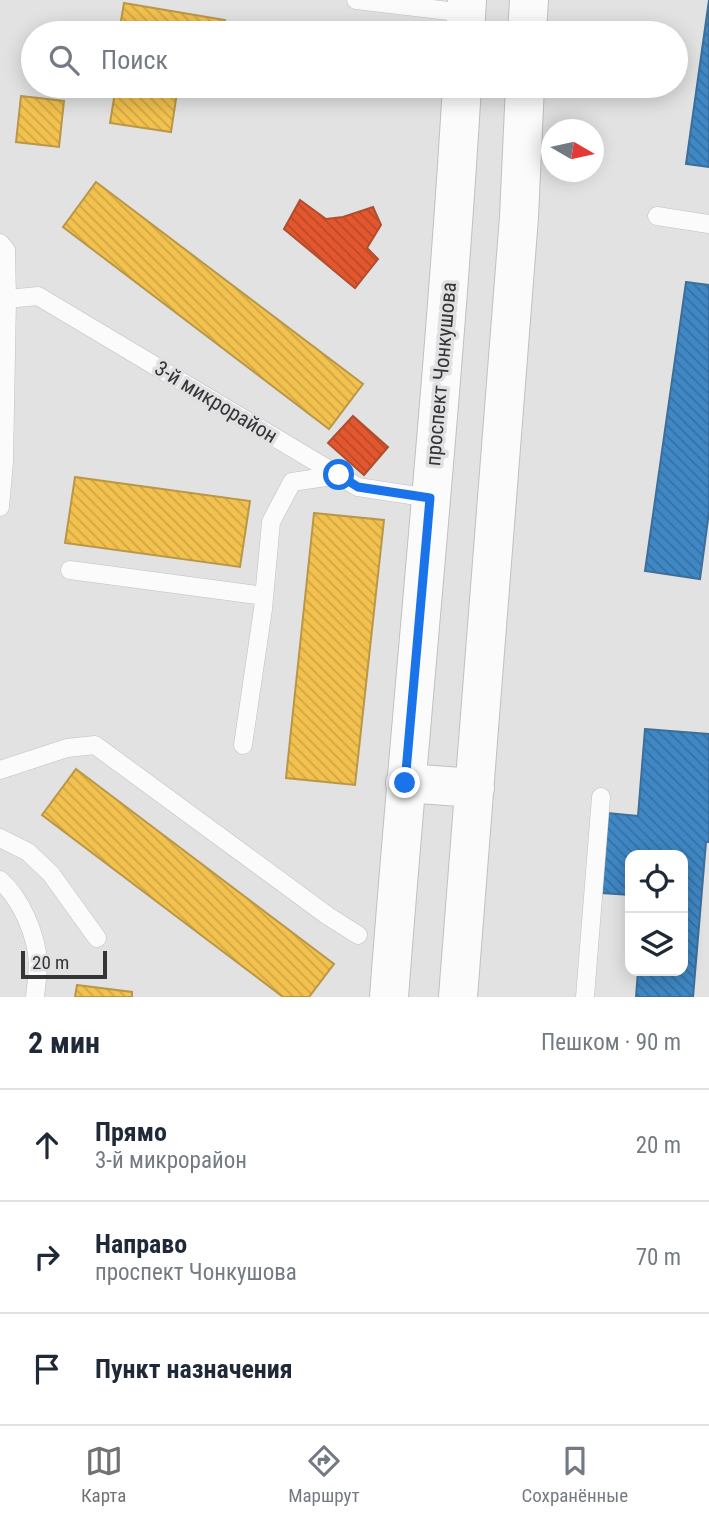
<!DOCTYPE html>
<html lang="ru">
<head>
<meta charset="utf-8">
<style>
  :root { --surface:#fff; --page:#f6f6f7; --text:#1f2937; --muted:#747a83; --line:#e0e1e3; --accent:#727272 }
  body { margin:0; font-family:"Roboto Condensed",sans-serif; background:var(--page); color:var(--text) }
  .controls { position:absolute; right:21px; bottom:21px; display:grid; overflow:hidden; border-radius:14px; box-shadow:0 4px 18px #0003 }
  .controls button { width:63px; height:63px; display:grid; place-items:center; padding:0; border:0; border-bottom:2px solid var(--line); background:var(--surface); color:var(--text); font:35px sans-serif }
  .compass { position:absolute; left:541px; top:119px; width:63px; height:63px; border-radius:50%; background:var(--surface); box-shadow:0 4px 18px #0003; rotate:99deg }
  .scale { position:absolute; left:21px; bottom:18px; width:86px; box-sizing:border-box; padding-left:7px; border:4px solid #353536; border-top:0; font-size:19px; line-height:24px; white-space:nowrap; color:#353536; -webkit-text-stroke:5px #e1e1e3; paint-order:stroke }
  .stop { position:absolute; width:21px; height:21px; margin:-16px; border:5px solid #1a73e8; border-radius:50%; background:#fff }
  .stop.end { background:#1a73e8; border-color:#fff; box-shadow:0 2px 7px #0008 }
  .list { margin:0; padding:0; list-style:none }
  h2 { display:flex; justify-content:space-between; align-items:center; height:91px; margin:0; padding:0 28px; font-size:30px }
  h2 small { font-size:23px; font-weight:400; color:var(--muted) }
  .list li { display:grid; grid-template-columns:46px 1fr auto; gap:21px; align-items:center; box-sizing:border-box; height:112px; padding:0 28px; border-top:2px solid var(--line) }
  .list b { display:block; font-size:26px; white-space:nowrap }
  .list p { margin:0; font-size:23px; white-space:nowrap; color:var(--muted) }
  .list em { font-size:23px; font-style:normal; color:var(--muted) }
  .icon { flex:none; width:38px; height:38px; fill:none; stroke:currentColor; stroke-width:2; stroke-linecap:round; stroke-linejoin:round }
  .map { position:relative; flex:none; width:709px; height:997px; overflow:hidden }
  .search { position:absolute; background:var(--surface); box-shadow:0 4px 18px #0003; left:21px; right:21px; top:21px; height:77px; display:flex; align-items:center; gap:18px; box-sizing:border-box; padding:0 24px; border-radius:38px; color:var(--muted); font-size:26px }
  .sheet { height:427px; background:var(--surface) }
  nav { display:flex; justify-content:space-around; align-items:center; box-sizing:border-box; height:98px; border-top:2px solid var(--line); background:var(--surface); font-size:19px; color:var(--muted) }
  nav a { display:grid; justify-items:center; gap:4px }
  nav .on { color:var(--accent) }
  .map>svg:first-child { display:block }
  .homes { fill:url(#homes-back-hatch); stroke:#b99747; stroke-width:2 }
  .shops { fill:url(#shops-back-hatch); stroke:#b04d30; stroke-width:2 }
  .schools { fill:url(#schools-back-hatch); stroke:#3c6f9a; stroke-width:2 }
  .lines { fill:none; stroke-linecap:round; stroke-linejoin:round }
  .lane-casing { stroke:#c0c0c0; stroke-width:19 }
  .secondary-casing { stroke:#c0c0c0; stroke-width:40 }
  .lane { stroke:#fbfbfb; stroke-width:18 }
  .secondary { stroke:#fbfbfb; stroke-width:38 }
  .route { stroke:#1a73e8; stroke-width:9 }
  .labels { text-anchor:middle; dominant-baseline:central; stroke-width:7; stroke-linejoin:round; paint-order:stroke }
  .street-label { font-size:21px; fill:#353536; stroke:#e1e1e3 }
</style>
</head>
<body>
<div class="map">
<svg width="709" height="997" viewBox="0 0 709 997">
  <defs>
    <pattern id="homes-back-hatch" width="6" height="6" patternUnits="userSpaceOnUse" patternTransform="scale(1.75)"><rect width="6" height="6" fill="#f2c14e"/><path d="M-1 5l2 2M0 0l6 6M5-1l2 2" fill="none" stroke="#d0a645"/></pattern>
    <pattern id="shops-back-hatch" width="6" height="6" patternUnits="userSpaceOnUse" patternTransform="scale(1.75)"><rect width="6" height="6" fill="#e4572e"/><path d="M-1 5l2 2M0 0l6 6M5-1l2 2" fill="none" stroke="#ba4928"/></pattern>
    <pattern id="schools-back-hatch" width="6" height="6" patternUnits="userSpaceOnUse" patternTransform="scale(1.75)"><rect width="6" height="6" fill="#3f88c5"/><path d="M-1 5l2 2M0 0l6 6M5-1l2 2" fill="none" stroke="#3670a1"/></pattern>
  </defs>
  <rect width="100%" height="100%" fill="#e2e2e2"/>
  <path class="homes" d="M124,3L225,20L223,33H119Z
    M116,86H178L171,132L110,123Z
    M277,86H304V90Z
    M21,96L64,101L59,147L16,142Z
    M96,182L363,384L329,429L63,227Z
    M75,477L250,501L240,567L65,543Z
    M314,513L384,520L355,785L286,778Z
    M76,769L334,964L309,997H283L42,815Z
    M77,985L132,992V997H75Z"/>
  <path class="shops" d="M300,200L326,219L343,217L373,207L381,225L367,248L378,259L355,288L284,229Z
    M353,416L388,447L364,475L328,443Z"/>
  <path class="schools" d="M709,0V167L686,164Z
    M686,282L709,285V512L700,579L645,571Z
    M645,729L709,734V842H706L693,997H636L638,971H683V855H630V895L602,893L608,813L638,816Z"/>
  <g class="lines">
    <g class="lane-casing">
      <path id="lane" d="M356,0L466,13
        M657,216L709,224
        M0,243L6,250L7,299L4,462L0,507
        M0,303L7,299L38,296L358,487L430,498
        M70,570L264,596
        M243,745L263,609L271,522L292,482L339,475
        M0,770L67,748L95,745L328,916L358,935
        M0,838L28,852L51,874L97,938
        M0,880C21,899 37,935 38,964C38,975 36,986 35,997
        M585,997L601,797"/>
    </g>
    <g class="secondary-casing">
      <path id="secondary" d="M465,33L467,0
        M527,33L529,0
        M405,783L475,788
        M389,997C412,693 444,390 462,86
        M458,997L519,217L525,86"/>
    </g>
    <use href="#lane" class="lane"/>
    <use href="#secondary" class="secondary"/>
  </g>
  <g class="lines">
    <path class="route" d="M339,475L358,487L430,498L405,783"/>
  </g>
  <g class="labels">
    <g class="street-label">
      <text transform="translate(441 374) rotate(-85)">проспект Чонкушова</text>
      <text transform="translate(216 402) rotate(31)">3-й микрорайон</text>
    </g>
  </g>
</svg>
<div class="controls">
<button><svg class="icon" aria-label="locate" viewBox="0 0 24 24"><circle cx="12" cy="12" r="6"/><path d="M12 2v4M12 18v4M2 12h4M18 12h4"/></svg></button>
<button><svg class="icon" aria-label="layers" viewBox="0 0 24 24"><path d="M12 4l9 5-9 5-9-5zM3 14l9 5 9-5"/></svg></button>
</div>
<svg class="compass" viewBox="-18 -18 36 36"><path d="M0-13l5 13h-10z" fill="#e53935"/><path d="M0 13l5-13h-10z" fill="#747a83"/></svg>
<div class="scale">20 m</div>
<div class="stop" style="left:339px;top:475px"></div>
<div class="stop end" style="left:405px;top:783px"></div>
<div class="search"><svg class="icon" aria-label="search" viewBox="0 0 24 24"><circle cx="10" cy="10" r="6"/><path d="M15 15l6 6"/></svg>Поиск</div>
</div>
<section class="sheet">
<h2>2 мин<small>Пешком · 90 m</small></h2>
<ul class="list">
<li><svg class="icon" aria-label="ahead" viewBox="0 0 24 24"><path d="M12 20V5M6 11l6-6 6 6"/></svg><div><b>Прямо</b><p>3-й микрорайон</p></div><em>20 m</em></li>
<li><svg class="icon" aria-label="right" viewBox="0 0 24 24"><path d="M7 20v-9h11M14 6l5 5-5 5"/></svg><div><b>Направо</b><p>проспект Чонкушова</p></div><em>70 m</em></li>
<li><svg class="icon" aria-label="arrive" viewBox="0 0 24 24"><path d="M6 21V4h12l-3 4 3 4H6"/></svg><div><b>Пункт назначения</b></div></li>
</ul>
</section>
<nav>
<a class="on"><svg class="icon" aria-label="map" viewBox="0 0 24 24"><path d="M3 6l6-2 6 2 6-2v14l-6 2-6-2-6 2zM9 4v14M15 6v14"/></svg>Карта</a>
<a><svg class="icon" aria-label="directions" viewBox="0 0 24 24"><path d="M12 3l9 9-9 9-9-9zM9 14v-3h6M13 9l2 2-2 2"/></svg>Маршрут</a>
<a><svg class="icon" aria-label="saved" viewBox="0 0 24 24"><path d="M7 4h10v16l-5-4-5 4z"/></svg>Сохранённые</a>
</nav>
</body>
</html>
